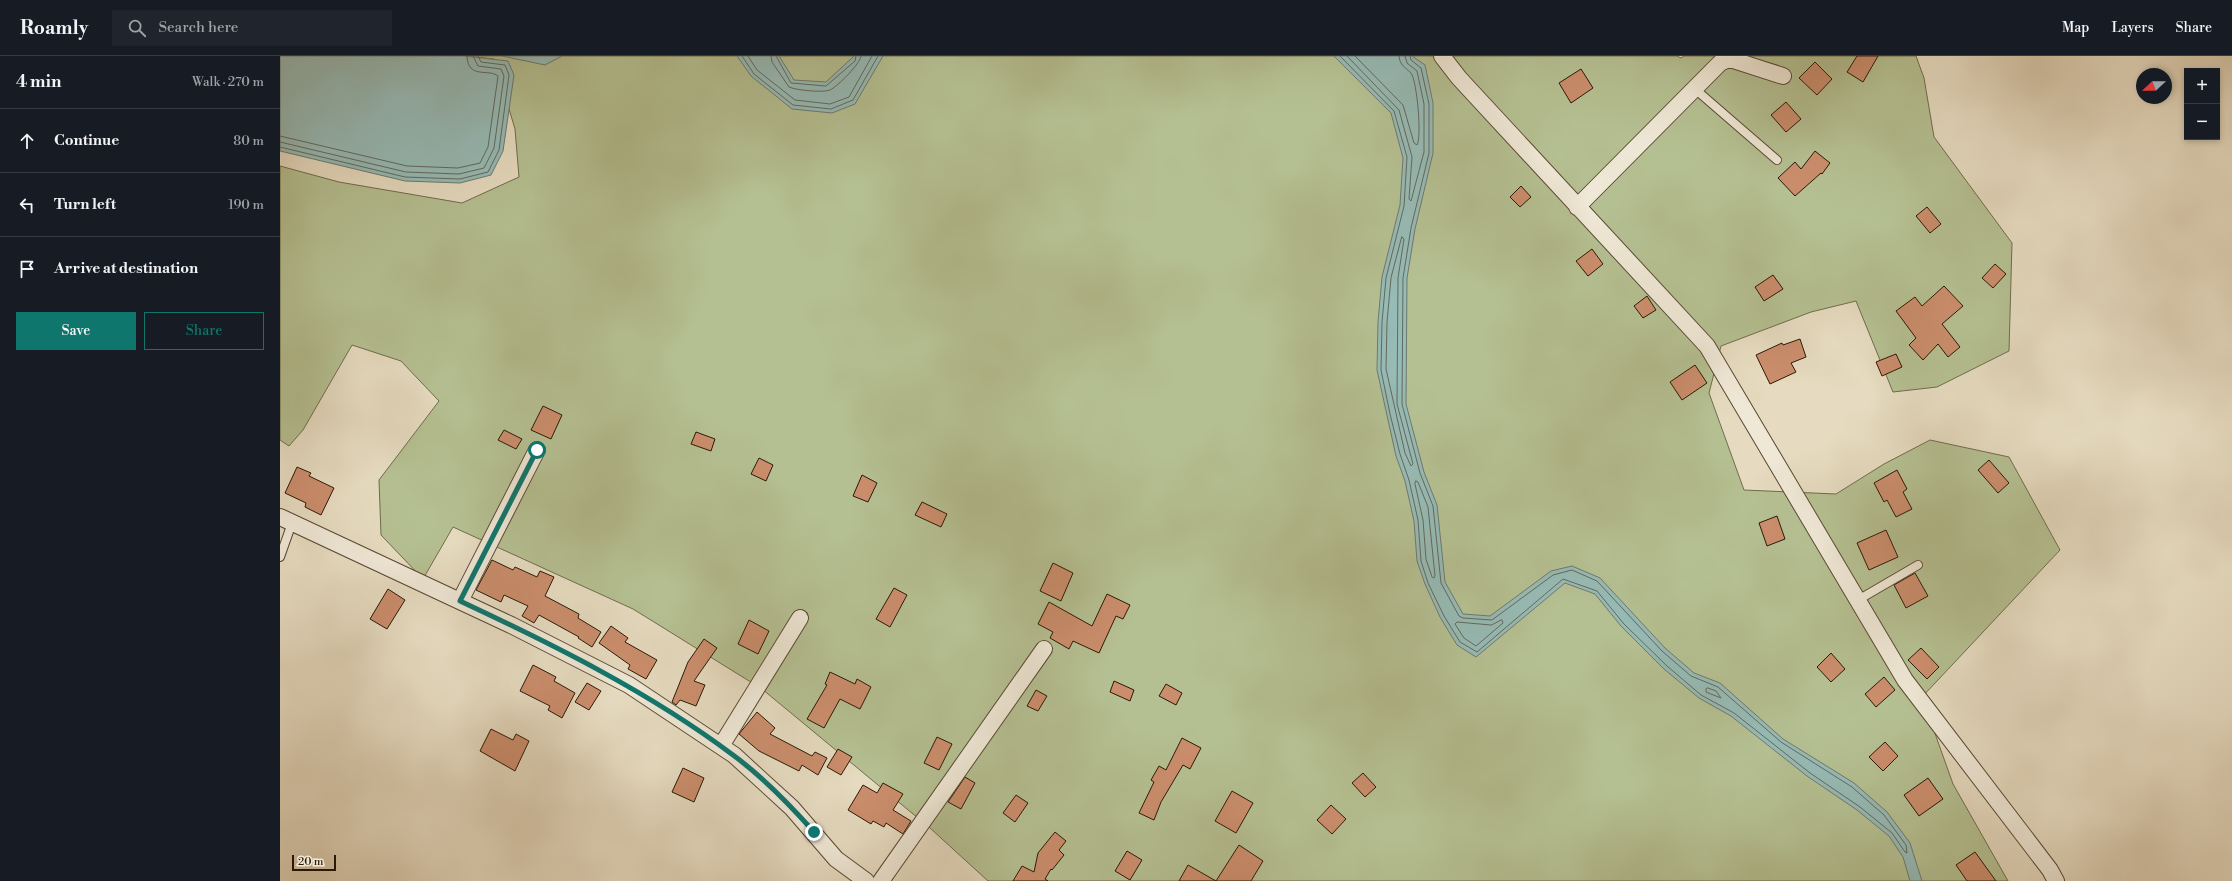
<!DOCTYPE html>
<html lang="en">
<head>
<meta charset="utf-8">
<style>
  :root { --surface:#171b24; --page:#20242c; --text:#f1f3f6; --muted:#9ea1a6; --line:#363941; --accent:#0f766e }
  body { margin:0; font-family:"Libre Bodoni",serif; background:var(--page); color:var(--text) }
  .controls { position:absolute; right:12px; top:12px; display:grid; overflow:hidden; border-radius:0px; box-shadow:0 2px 6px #0003 }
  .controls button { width:36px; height:36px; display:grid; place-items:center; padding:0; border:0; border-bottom:1px solid var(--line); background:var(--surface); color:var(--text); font:20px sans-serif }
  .compass { position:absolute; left:1856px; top:12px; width:36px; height:36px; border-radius:50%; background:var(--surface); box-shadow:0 2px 6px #0003; rotate:248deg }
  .scale { position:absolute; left:12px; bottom:10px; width:44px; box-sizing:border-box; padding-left:4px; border:2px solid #2b1805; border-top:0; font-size:11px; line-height:14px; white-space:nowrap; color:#2b1805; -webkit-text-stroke:3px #efe8d6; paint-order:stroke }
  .stop { position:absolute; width:12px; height:12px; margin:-9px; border:3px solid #0f766e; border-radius:50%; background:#fff }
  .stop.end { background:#0f766e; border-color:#fff; box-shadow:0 1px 4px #0008 }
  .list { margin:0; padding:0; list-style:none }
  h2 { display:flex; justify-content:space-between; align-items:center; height:52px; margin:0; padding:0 16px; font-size:17px }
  h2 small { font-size:13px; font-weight:400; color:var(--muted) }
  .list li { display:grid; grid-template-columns:26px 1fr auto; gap:12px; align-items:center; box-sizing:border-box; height:64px; padding:0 16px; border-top:1px solid var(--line) }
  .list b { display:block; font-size:15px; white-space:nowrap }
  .list em { font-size:13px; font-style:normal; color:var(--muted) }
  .actions { display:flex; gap:8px; padding:12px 16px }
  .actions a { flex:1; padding:9px 0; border:1px solid var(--accent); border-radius:0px; text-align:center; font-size:14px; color:var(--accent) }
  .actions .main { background:var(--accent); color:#fff }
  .icon { flex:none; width:22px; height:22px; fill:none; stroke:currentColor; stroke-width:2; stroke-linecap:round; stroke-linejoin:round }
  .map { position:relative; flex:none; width:1952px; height:825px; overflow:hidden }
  header { display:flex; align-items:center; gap:24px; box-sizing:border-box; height:56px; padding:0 20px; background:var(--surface); border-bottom:1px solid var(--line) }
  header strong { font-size:19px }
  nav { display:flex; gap:22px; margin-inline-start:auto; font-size:14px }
  .search { width:280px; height:36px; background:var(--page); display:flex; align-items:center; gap:10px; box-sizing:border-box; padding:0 14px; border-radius:0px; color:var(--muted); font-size:15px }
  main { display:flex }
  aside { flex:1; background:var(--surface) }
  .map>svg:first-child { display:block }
  .green { fill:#b5c092; stroke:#706c4c }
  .water { fill:#97bbb6; stroke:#6c7a6f }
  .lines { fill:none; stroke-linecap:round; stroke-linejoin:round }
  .shore { stroke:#616a5e; stroke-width:1 }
  .building { fill:#cb8e6d; stroke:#2b1805 }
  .service-casing { stroke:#5a4934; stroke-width:10 }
  .minor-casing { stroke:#5a4934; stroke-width:18 }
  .service { stroke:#efe8d6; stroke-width:8 }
  .minor { stroke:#efe8d6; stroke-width:16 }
  .route { stroke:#0f766e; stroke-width:5 }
</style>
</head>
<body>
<header>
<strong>Roamly</strong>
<div class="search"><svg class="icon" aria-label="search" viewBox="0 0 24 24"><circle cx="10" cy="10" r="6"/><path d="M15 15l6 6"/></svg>Search here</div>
<nav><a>Map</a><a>Layers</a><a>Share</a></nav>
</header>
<main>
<aside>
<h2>4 min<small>Walk · 270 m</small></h2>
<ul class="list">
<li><svg class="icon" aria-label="ahead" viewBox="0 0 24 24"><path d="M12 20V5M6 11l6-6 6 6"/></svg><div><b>Continue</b></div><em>80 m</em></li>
<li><svg class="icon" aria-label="left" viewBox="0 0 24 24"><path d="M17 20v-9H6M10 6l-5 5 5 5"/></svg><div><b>Turn left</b></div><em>190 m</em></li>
<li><svg class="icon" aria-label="arrive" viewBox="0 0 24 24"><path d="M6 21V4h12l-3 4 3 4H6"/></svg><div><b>Arrive at destination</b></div></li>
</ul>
<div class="actions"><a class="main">Save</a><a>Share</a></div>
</aside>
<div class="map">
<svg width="1952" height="825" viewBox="0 0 1952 825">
  <rect width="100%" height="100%" fill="#e6dbc0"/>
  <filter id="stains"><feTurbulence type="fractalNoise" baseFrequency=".005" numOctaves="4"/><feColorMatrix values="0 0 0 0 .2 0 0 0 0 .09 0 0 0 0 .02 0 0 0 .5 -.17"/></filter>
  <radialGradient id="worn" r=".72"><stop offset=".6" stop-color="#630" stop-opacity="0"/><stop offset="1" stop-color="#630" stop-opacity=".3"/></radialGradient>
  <path class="green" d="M184,0H1397L1401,2L1404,0H1636L1644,22L1654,81L1732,187L1729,295L1657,331L1613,336L1576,245L1531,256L1441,290L1429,337L1464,434L1556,438L1604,408L1650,384L1729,401L1780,494L1642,641L1673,728L1728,825H708L650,772L482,633L353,553L173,471L143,523L101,479L99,424L159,345L121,305L72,289L23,374L9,390L0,384V110L59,126L182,147L239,121L235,73L214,3Z"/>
  <path class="water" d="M0,0H184L228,5L234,19L223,95L211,119L180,127L125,125L0,95Z
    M222,0H282L265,9Z
    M457,0H499L514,24L546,26L574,0H603L575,48L552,57L512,53L471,20Z
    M1054,0H1132L1145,9L1153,47V97L1135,173L1127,222L1126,348L1144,416L1157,449L1165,526L1183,558L1210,560L1271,515L1292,510L1320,522L1385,592L1414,617L1440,627L1503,683L1574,727L1607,756L1630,787L1642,825H1630L1623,801L1609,780L1577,754L1527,720L1451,660L1419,642L1384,613L1341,570L1315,538L1285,527L1196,601L1177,589L1160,561L1145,528L1137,505L1134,465L1125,425L1116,400L1097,314L1098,266L1102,221L1120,149L1123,102L1111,57Z"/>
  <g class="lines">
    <path class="shore" d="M462,0L474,18L513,49L551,53L573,44L598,0
      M468,0L477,14L515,44L550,48L569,41L592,0
      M491,0L492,6L509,31C515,34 543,37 550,34C557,31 581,7 581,0
      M496,0L511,27L546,30L575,5L576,0
      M1060,0L1114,55L1127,101L1124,150L1106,222L1102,266L1101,314L1110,358L1120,398L1129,424L1138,464L1141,505L1148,527L1164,560L1180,586L1197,596L1283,523L1317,535L1344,568L1387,610L1421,639L1454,657L1530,717L1580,751L1612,777L1625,796L1627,797L1626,789L1604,759L1572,731L1501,686L1438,631L1411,620L1382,595L1317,525L1292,514L1273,519L1212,564L1183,562L1179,560L1161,527L1153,450L1140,417L1122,348L1123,222L1131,172L1149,97V48L1141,12L1131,4L1130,0
      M1067,0L1119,54L1132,101L1129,143L1131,145L1144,96V48L1137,15L1127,7L1125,0
      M1075,0L1123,49L1134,87L1137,89C1142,81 1137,25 1131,17C1125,11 1120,10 1119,0
      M0,80L127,110L178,112L200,107L208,91L218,20C208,12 188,24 187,0
      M0,86L126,116L179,118L204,112L214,92L224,20L221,13L198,10L193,0
      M0,91L125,121L180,123L208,116L219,94L229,19L225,9L201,6L198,0
      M1122,181L1124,183L1118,222L1117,348L1133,408L1131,410L1125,397L1106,313L1107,266L1111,222Z
      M1136,425L1138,426L1148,451L1155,520L1154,522L1152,521L1146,503L1143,464L1135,428Z
      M1222,564L1223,567L1196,590L1184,582L1175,568L1177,566L1211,569Z
      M1428,632L1436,635L1441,642L1426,636V633Z"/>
  </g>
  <path class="building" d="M1577,0H1598L1583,26L1567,16Z
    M1535,6L1552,23L1537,39L1519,22Z
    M1301,13L1313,32L1291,47L1279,27Z
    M1506,46L1521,63L1506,76L1491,59Z
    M1535,95L1550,107L1542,118L1541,117L1515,140L1498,122L1515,106L1521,113Z
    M1241,130L1251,141L1240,151L1230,141Z
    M1647,151L1661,168L1650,177L1636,160Z
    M1312,193L1323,208L1308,220L1296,205Z
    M1715,208L1726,218L1713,232L1702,222Z
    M1493,219L1503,233L1484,245L1475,231Z
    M1664,230L1683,250L1662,268L1680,291L1668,301L1658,288L1643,304L1629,289L1636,282L1616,255L1635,241L1642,250Z
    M1367,240L1376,254L1363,262L1354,250Z
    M1520,283L1526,301L1511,307L1516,316L1490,328L1476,299L1502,287L1503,289Z
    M1616,298L1622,311L1602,320L1596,306Z
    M1415,309L1427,327L1402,344L1390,326Z
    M263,350L282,359L271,383L251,374Z
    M224,374L242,383L236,393L218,384Z
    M416,376L435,383L431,395L411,388Z
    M479,402L493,409L486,425L471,418Z
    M1709,404L1729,427L1718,437L1698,414Z
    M17,411L31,417L29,420L54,432L41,459L25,451L26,447L5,437Z
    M1617,414L1627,433L1623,436L1632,453L1616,461L1607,444L1604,446L1594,427Z
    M582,419L597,427L588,446L573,440Z
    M642,446L667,458L661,471L635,459Z
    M1497,460L1505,483L1487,490L1479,467Z
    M1606,474L1618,501L1589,514L1577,487Z
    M212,504L233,514L235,511L257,521L260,515L274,521L265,540L299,558L298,562L321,576L312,591L298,582L299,581L259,559L254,567L242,560L248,550L224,539L221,546L196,534Z
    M773,507L793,517L781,545L760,535Z
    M1635,517L1648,540L1626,552L1614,529Z
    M614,532L627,539L610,571L596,563Z
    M108,533L125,544L107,573L90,563Z
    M827,538L850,549L843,563L836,560L819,597L793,585L789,593L770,582L773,576L758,568L769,546L812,570Z
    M469,564L489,575L478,598L458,588Z
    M331,570L348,582L345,586L377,604L366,623L348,613L350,609L319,587Z
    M424,583L437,592L414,625L425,629L416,650L400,644L396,649L392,646L408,606Z
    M1641,592L1659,611L1647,623L1628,604Z
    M1551,597L1565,613L1551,626L1537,611Z
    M253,609L276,621L274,625L295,637L282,662L268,654L270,650L240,635Z
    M550,616L575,628L577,623L591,631L580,653L560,643L544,672L527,663L547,629L545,628Z
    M1604,621L1615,634L1596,651L1585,638Z
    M834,625L854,634L850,645L830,636Z
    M307,627L321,635L309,654L295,646Z
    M886,628L902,637L896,649L879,640Z
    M756,634L767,640L758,655L747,650Z
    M477,656L495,672L490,678L532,700L535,696L547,702L538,719L522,709L519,715L479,695L459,678Z
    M211,673L233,684L236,678L249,685L235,715L200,695Z
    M657,681L672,688L659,714L644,707Z
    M902,682L921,692L910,713L903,709L881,746L874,764L859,757L874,726L871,724L879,710L886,714Z
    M1605,686L1618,700L1603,715L1589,701Z
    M558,693L572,701L561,719L547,711Z
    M403,712L424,722L414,746L392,736Z
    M1083,717L1096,731L1085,741L1072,727Z
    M685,721L695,727L681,753L668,746Z
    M1648,722L1663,743L1639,760L1624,739Z
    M603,727L623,738L613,754L631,765L623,778L606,767L604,771L593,765L591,768L568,754L583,729L597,737Z
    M952,735L973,747L956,777L935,765Z
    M736,739L748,747L735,766L723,757Z
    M1051,749L1066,763L1052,778L1037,764Z
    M775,776L786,785L779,794L784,799L772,814L771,813L765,823L768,825H733L742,810L754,816L758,797Z
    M959,789L983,805L971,825H936Z
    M847,795L862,804L850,824L835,815Z
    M1695,796L1716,825H1687L1676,809Z
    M908,809L936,825H899Z"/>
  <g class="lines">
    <g class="service-casing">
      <path id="service" d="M1415,33L1497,104
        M0,501L12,467
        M1578,544L1638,509"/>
    </g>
    <g class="minor-casing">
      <path id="minor" d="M1162,0L1179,22L1427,290L1625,624L1770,814L1776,825
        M1297,151L1440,7L1446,4H1453L1503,20
        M0,461L231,569L349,629L454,699L512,752L556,803L586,825
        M180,545L257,394
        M441,690L520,562
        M601,825L764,593"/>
    </g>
    <use href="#service" class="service"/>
    <use href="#minor" class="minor"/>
  </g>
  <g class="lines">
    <path class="route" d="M257,394L180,545C274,589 369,636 453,699C483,721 510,749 534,776"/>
  </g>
  <rect width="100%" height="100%" filter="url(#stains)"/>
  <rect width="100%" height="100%" fill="url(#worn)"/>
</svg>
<div class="controls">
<button>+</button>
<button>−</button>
</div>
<svg class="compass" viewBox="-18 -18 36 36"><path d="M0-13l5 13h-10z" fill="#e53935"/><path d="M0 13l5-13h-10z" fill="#9ea1a6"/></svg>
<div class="scale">20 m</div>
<div class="stop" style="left:257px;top:394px"></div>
<div class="stop end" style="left:534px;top:776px"></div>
</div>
</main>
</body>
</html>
